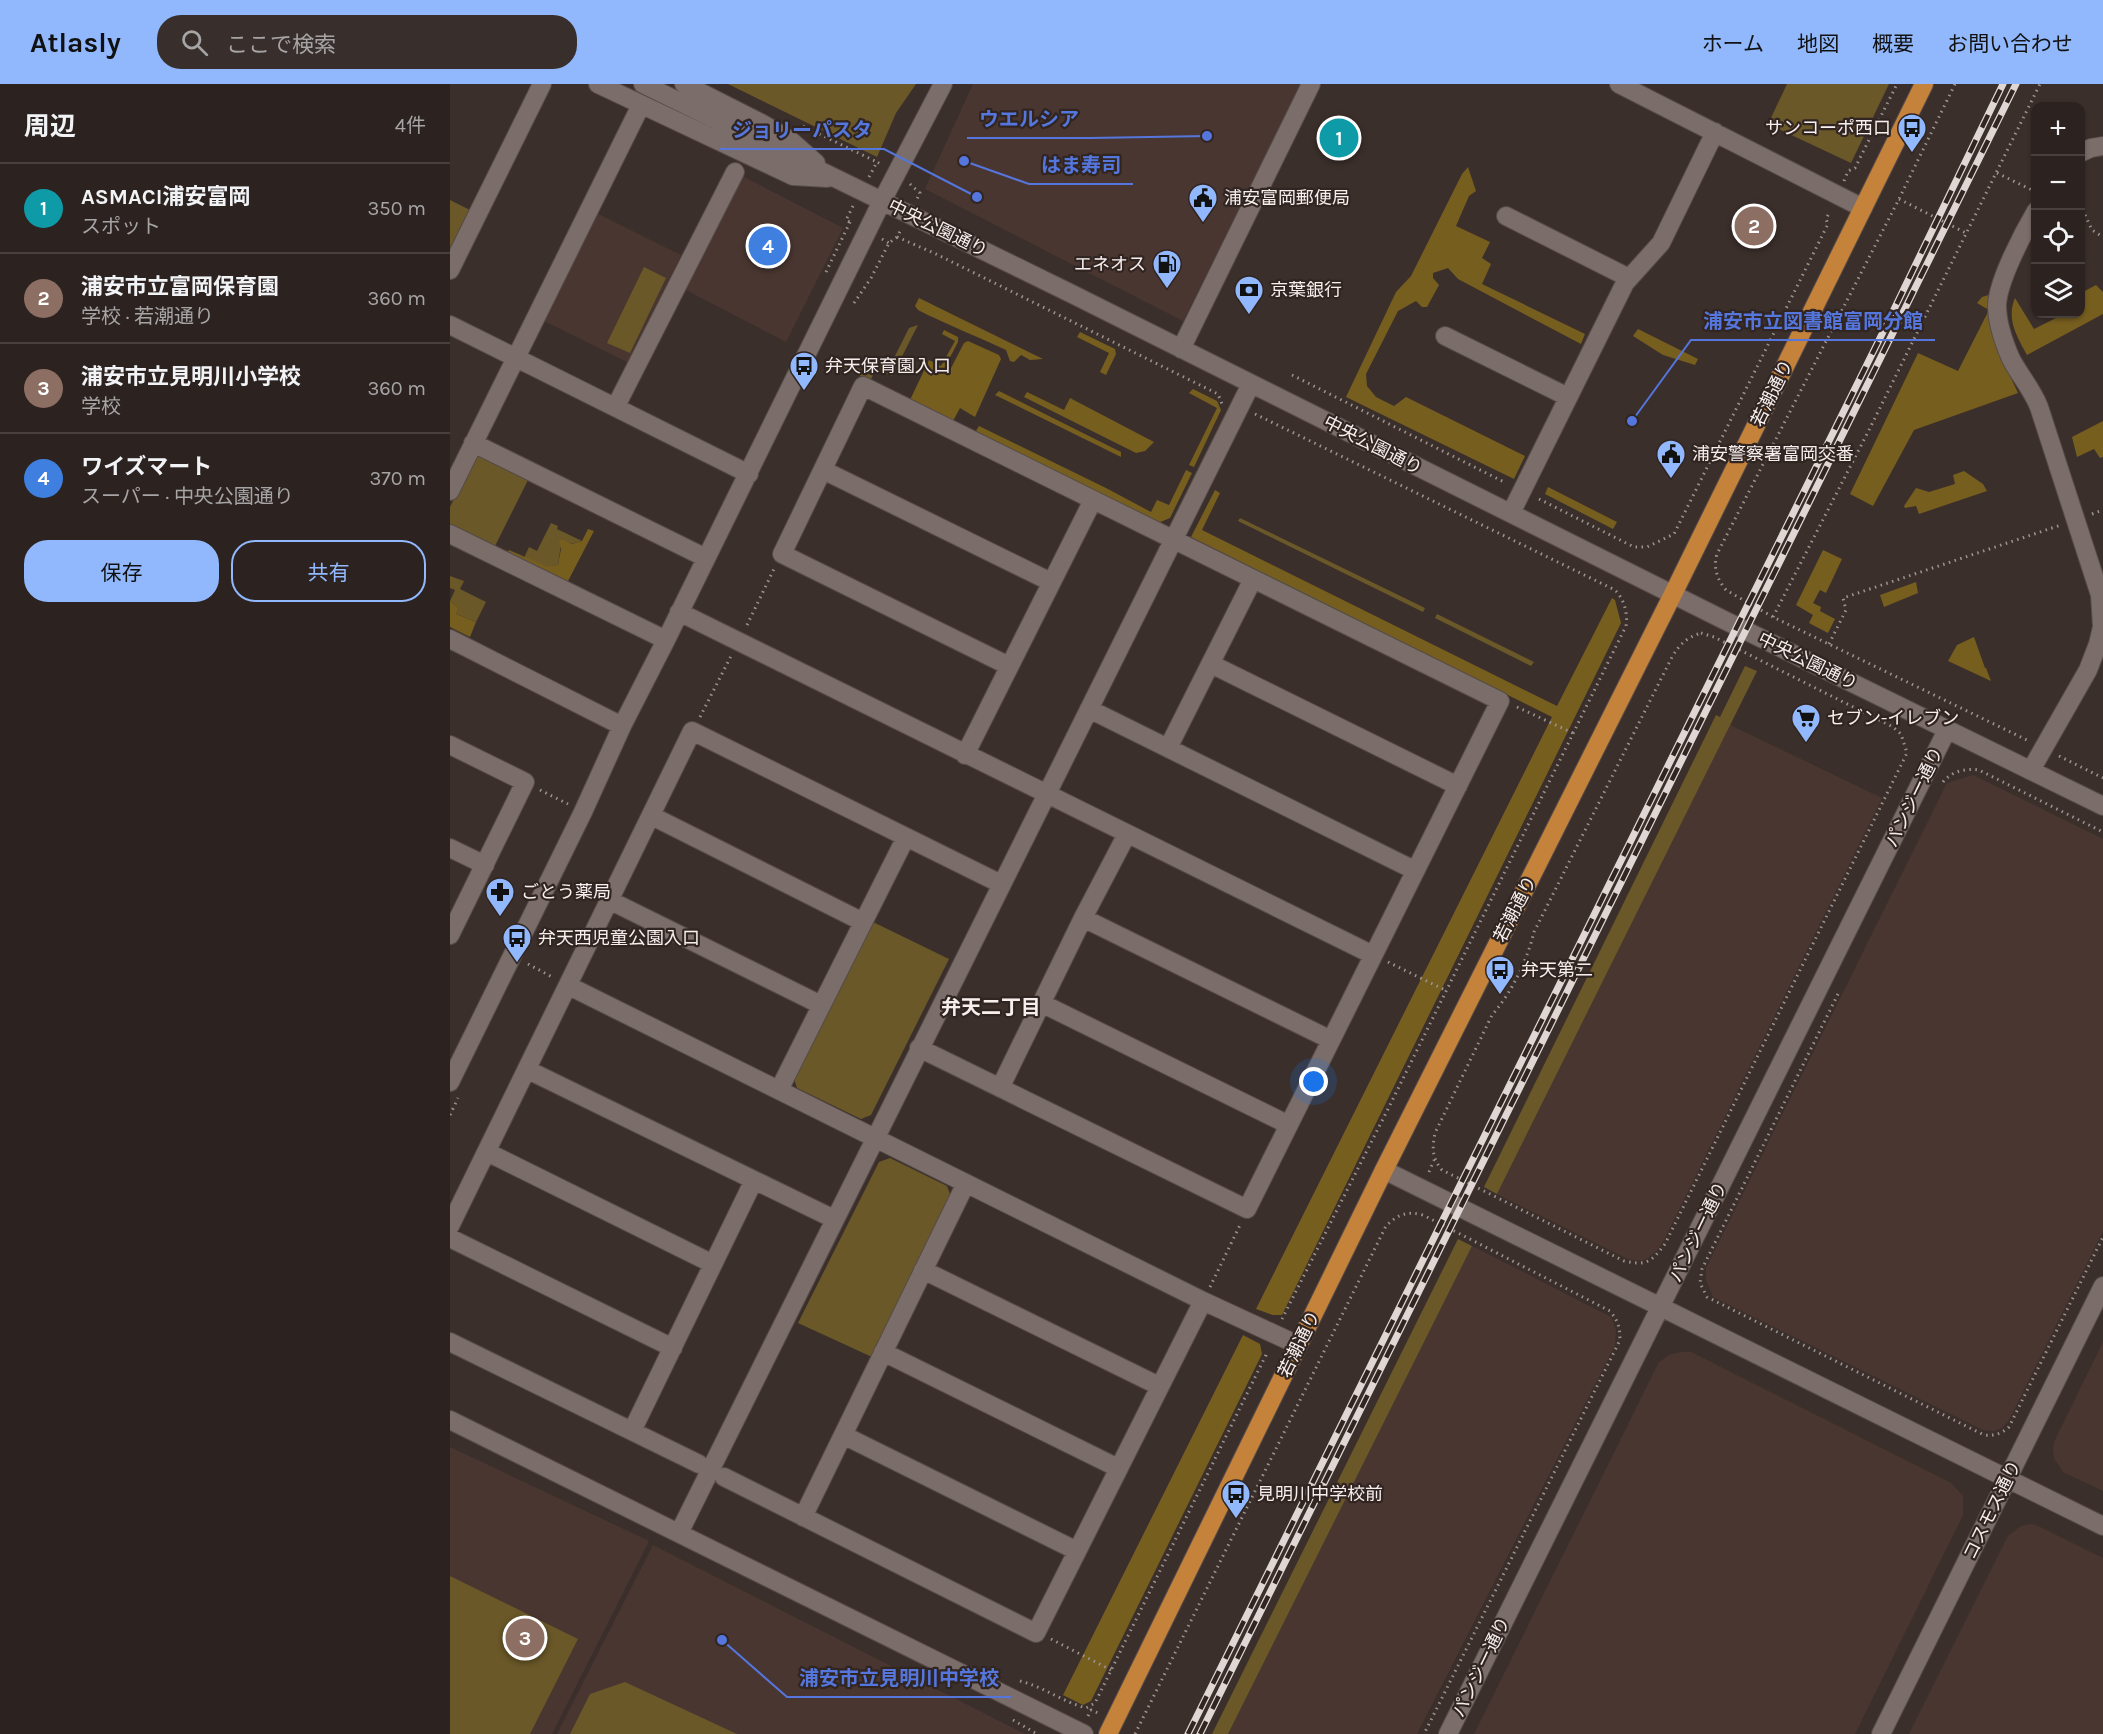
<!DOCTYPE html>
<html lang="ja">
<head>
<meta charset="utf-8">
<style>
  :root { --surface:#2c2320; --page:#382f2d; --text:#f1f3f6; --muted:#a6a4a5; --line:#48403e; --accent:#91b8fd }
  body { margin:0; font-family:Karla,"Noto Sans JP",sans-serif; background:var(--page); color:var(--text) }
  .controls { position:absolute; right:18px; top:18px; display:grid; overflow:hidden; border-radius:12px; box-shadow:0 2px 4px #0004 }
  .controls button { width:54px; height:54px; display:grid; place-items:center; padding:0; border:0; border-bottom:2px solid var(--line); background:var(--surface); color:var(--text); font:30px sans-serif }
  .you { position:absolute; left:864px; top:998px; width:21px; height:21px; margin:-15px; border:4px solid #fff; border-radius:50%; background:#1a73e8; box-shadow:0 0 0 9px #1a73e833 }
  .badge { display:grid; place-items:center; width:39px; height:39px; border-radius:50%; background:var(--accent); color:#fff; font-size:20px; font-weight:700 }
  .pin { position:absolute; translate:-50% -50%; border:3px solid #fff; box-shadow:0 2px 6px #0006 }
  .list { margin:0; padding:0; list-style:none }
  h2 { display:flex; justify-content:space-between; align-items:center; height:78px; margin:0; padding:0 24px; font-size:26px }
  h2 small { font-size:20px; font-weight:400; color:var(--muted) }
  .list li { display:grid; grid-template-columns:39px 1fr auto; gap:18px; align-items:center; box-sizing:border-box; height:90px; padding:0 24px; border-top:2px solid var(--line) }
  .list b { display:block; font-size:22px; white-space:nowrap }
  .list p { margin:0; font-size:20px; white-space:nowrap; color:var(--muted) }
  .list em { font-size:20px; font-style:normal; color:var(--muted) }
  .actions { display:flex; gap:12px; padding:18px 24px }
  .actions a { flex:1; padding:14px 0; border:2px solid var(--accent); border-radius:24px; text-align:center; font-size:21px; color:var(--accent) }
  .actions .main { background:var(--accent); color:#111 }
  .icon { flex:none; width:33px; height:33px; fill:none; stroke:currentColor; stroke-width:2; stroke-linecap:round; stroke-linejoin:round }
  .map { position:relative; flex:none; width:1653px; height:1650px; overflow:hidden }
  header { display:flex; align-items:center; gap:36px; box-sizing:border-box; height:84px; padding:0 30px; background:var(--accent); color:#111 }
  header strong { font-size:28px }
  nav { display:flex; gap:33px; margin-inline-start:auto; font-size:21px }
  .search { width:420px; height:54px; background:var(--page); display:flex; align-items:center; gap:15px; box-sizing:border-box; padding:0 21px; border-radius:24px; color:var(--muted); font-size:22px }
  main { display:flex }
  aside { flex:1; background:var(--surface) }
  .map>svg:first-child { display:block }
  .built { fill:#4a3631 }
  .green { fill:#6a5828 }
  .forest { fill:#765e1f }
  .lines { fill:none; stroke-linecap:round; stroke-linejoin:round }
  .minor-casing { stroke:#554b48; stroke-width:20 }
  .major-casing { stroke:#554b48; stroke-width:20 }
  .path { stroke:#9d9491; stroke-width:3; stroke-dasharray:1.5 4.5; stroke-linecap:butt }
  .minor { stroke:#7b6d69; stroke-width:18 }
  .major { stroke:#c5823a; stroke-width:18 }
  .rail-casing { stroke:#e0d7d5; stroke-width:7 }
  .rail { stroke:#312522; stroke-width:4.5; stroke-dasharray:14; stroke-linecap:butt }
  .labels { text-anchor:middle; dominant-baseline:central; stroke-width:4.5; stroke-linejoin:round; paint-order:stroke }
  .poi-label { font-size:18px; fill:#f7efed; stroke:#312522; text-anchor:start }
  .street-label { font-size:18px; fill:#f7efed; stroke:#312522 }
  .neighbourhood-label { font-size:20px; font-weight:bold; fill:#f7efed; stroke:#312522 }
  .leader { fill:none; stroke:#5476dd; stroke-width:2 }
  .callout-dot { fill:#5476dd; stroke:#312522; stroke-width:2 }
  .callout-label { font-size:20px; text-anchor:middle; font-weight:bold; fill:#5476dd; stroke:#312522; stroke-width:4.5; stroke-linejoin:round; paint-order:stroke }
</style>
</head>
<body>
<header>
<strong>Atlasly</strong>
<div class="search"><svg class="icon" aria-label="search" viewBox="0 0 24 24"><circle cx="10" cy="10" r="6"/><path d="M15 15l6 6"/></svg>ここで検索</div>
<nav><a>ホーム</a><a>地図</a><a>概要</a><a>お問い合わせ</a></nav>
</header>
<main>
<aside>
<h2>周辺<small>4件</small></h2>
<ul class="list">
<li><span class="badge" style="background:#0f9aa8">1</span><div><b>ASMACI浦安富岡</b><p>スポット</p></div><em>350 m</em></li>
<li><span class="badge" style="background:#8d6e63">2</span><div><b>浦安市立富岡保育園</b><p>学校 · 若潮通り</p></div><em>360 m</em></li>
<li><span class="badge" style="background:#8d6e63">3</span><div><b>浦安市立見明川小学校</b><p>学校</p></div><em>360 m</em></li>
<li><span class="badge" style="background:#3f7fe0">4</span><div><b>ワイズマート</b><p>スーパー · 中央公園通り</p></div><em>370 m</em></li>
</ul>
<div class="actions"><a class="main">保存</a><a>共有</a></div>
</aside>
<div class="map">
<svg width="1653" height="1650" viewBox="0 0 1653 1650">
  <rect width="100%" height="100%" fill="#3b2f2b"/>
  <path class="built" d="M523,0H851L733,237L475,105Z
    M292,92L393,144L336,258L234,205Z
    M142,127L231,171L177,278L88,234Z
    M1280,641L1432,714L1214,1156L1208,1165L1198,1174L1192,1177L1178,1175L1047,1110Z
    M1523,691L1653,755V1147L1559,1336L1552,1344L1544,1347L1533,1346L1263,1213L1256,1196V1184L1497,699Z
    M1022,1162L1161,1233L1166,1246L1165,1261L967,1650H778Z
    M1653,1258V1407L1613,1388L1604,1374L1603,1365L1604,1358Z
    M1231,1268H1241L1501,1399L1513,1412V1431L1405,1650H1024L1209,1278L1219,1271Z
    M0,1363L199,1457L102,1650H0Z
    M1581,1440L1588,1442L1653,1474V1650H1459L1558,1452L1571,1442Z
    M203,1461L575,1650H107Z"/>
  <path class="green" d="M278,0H466L446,29L427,73Z
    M1337,0H1439L1401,79L1318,40Z
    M0,116L20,126L0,167Z
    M194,183L216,194L180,269L157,259Z
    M468,241L442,292L426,285L420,297L381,277L383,272L420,290L426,278L439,284L459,244Z
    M27,368L79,394L45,462L0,440V423Z
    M790,434L975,524L973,528L788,437Z
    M101,439L108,442L107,445L132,457L120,460L112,454L108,481L98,484L74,474L79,463L87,467Z
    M0,492L14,497L10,505L36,518L26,538L6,530L9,524L0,517L5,506L0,504Z
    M987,530L1084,578L1081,582L985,534Z
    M1295,582L1307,587L1047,1110L1034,1103L1266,631L1270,633Z
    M423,838L499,875L421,1031L411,1035L347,1004L344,995Z
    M440,1074L497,1102L501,1113L422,1273L348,1239L429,1078Z
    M1008,1155L1022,1162L778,1650H762Z
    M0,1492L128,1555L80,1650H0Z
    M175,1598L287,1650H120L140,1610Z"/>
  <path class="forest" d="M1018,83L1026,107L1019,112L1006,142L1040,158L1032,174L1041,180L1032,200L1135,250L1131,260L1008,195L998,184L983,189V194L989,201L977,223H972L966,217L948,227L916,290L917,302L926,313L944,322L956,313L1075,372L1064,395L896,313L946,208L961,192L1012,90Z
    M1646,201L1653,208V230L1577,271C1567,253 1556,235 1565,214L1584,245L1610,232L1609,230H1630L1631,209Z
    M1542,210V246L1548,266L1568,309L1464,346L1423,422L1400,410L1468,269L1508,287L1539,226L1527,219L1532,213Z
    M469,214L593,275L580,276L571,271L564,278L560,277L556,266C527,252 497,241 468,226L465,222Z
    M1188,245L1248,275L1245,281L1213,271L1183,252Z
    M494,246L508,253V258L494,285L500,286L514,259L518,257L549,271L551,275L525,333L510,324L503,337L460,316L479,276L491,282L505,257L492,250Z
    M630,248L665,265L666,270L656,291L650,288L659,269L627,253Z
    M743,305L767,317L771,326L744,383L739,381L767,324L739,309Z
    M549,307L671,368V373L545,311Z
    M577,308L614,326L620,314L704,358L695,367L686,369L574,313Z
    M1653,337V373L1650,374L1644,365L1627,373L1622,353Z
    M529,342L656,404L701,428L707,416L719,421L736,386L742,389L720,434L708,439L526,347Z
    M1514,387L1533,400L1537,407L1469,430L1466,422L1455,424L1454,422L1466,404L1479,408L1505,400L1503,391Z
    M1098,403L1167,438L1163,445L1095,410Z
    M765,406L770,409L752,446L1107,622L1162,514L1165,516L1171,539L832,1231H823L806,1225L1102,633L741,453Z
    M138,445L144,447L117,499L57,469L59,466L98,483L108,481L111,465L109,458L112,454L121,460L132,457Z
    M1373,466L1392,475L1376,509L1370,506L1363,519L1371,523L1370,527L1385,535L1378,549L1359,539L1363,531L1346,521Z
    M1466,498L1468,509L1434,523L1430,511Z
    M0,517L9,524L6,530L26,538L20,553L0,543Z
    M1524,553L1535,584H1536L1541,597L1498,577L1507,561Z
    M793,1251L810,1260L812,1270L641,1617L633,1621L613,1611Z"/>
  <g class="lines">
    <g class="minor-casing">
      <path id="minor" d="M148,0L343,92L377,94
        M193,0L622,210L1274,536L1653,722
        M234,0L311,39L340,56L366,79
        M1169,0L1413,124
        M1630,69L1641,64L1653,62
        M1056,132L1179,194
        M0,186L92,0
        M0,241L299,390
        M995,252L1118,313
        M731,265L861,0
        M166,322L285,88
        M23,359L256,474
        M373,386L601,498
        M0,407L191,21
        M1061,429L1175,199L1211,159L1265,48
        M0,450L216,556
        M229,528L923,871
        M0,555L172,642
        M761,580L1008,702
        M639,625L964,786
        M0,661L75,698L0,851
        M718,664L803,495
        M515,671L643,416
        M1581,686L1638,586L1648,560L1652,543L1650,511L1589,323C1582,305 1570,292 1561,275C1554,259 1547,239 1547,221C1548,197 1573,149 1586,127
        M202,732L413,838
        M0,764L35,781
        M161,817L371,921
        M633,834L881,956
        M119,902L753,1217L848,1261
        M591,919L839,1041
        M469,964L797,1125L1050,617L413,302L332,470L559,582
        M78,986L384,1135
        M0,998L133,728L172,642L216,556L432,117L493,0
        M550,1004L633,834L677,750
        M329,1006L456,753
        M37,1068L263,1180
        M934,1086L1653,1442
        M0,1142L242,647L551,800
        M0,1154L223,1264
        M473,1186L709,1302
        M0,1258L249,1380
        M433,1268L668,1384
        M0,1336L634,1650
        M182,1347L304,1096
        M393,1351L627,1467
        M274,1393L586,1549L753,1217
        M353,1433L516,1099
        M229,1449L801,300
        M998,1650L1497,646
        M1431,1650L1653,1202"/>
    </g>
    <g class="major-casing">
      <path id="major" d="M658,1650L934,1086L1223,510L1474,0"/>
    </g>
    <path class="path" d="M1505,0L1449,115L1267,470C1263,484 1267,495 1276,506L1323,533L1579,657
      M353,42L427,78
      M1547,89L1586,108
      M419,93L427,78L432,81
      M1394,97L1398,87L1405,84L1447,0
      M460,100L470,109L467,115
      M1449,115L1516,149
      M1630,120L1642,146L1653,153
      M403,122L396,136L403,140
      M447,153L486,170L768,310L772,320
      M432,155L439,159
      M376,188L400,138
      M404,219L421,194L439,159L447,153L452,144
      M842,291L1056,399
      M805,330L1165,506C1174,515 1178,529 1176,542L938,1025L832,1235
      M1089,415L1184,463H1197L1224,450L1378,140L1376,135L1380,127
      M1642,430L1653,426
      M1323,533L1419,346L1590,0
      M297,541L324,485
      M1251,549L1264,553L1443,643L1451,650L1457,669L1215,1160C1201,1178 1197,1182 1174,1177L992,1086C982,1074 982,1064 985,1049L1042,931C1062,908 1077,877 1084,848L1222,573C1230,560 1236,554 1251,549Z
      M1379,560L1396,526L1393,514L1611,441
      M1067,623L1123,649
      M250,633L281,572
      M1609,672L1653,694
      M1493,698C1502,687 1516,684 1529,686L1653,748
      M90,706L118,720
      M938,878L995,906
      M78,880L104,894
      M1388,910L1252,1185L1250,1199L1257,1213L1534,1351C1545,1352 1551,1350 1559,1343L1653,1153
      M0,1031L8,1014
      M979,1088L984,1076
      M760,1203L790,1141
      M601,1555L661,1586
      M570,1597C594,1603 613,1618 636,1624L645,1619L816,1271V1267
      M638,1632L641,1626L648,1629
      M563,1636L587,1650
      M685,1650L936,1142C948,1130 957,1127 973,1131L1160,1227C1168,1237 1170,1243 1170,1256L974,1650"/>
    <use href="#minor" class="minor"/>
    <use href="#major" class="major"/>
    <g class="rail-casing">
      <path id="rail" d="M738,1650L1434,246L1553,0
        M750,1650L1566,0"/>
    </g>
    <use href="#rail" class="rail"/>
  </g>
  <defs>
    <g id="bus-pin" transform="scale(1.5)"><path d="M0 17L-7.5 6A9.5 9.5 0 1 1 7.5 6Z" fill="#91b8fd" stroke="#312522"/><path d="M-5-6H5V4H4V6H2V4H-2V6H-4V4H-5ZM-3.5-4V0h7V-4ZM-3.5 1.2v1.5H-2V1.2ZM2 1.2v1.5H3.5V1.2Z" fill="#111"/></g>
    <g id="civic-pin" transform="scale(1.5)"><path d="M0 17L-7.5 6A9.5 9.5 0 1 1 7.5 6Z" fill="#91b8fd" stroke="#312522"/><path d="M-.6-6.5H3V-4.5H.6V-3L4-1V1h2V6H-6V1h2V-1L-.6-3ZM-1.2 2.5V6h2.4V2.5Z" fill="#111"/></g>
    <g id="fuel-pin" transform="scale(1.5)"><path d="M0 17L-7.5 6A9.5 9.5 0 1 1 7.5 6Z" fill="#91b8fd" stroke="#312522"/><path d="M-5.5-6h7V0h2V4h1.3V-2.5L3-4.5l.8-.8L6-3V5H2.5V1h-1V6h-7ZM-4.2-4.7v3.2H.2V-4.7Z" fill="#111"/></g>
    <g id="bank-pin" transform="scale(1.5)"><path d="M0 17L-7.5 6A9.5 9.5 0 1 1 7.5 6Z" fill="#91b8fd" stroke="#312522"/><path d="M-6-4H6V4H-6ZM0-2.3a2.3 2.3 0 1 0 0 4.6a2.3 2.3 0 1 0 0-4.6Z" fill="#111"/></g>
    <g id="supermarket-pin" transform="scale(1.5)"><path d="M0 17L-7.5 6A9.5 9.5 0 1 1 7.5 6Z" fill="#91b8fd" stroke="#312522"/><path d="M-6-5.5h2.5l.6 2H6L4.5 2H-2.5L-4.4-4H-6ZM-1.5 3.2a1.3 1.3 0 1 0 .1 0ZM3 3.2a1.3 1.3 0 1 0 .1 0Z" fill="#111"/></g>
    <g id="pharmacy-pin" transform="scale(1.5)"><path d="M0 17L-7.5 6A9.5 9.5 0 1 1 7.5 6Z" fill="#91b8fd" stroke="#312522"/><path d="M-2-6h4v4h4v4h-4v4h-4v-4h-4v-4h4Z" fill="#111"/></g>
  </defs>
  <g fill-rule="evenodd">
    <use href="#bus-pin" x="1462" y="44"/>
    <use href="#civic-pin" x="753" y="114"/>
    <use href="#fuel-pin" x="717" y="180"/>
    <use href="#bank-pin" x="799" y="206"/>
    <use href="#bus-pin" x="354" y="282"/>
    <use href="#civic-pin" x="1221" y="370"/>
    <use href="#supermarket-pin" x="1356" y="634"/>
    <use href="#pharmacy-pin" x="50" y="808"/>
    <use href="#bus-pin" x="67" y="854"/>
    <use href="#bus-pin" x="1050" y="886"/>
    <use href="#bus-pin" x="786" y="1410"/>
  </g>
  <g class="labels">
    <g class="poi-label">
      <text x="1441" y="44" text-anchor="end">サンコーポ西口</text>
      <text x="774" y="114">浦安富岡郵便局</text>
      <text x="696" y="180" text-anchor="end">エネオス</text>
      <text x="820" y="206">京葉銀行</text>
      <text x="375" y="282">弁天保育園入口</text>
      <text x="1242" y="370">浦安警察署富岡交番</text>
      <text x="1377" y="634">セブン-イレブン</text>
      <text x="71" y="808">ごとう薬局</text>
      <text x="88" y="854">弁天西児童公園入口</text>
      <text x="1071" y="886">弁天第二</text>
      <text x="807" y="1410">見明川中学校前</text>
    </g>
    <g class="street-label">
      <text transform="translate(488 144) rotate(26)">中央公園通り</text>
      <text transform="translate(1322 309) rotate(-64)">若潮通り</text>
      <text transform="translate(923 361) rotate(27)">中央公園通り</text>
      <text transform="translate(1358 577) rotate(26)">中央公園通り</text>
      <text transform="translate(1464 713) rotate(-64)">パンジー通り</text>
      <text transform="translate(1065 825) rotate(-63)">若潮通り</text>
      <text transform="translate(1248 1148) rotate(-64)">パンジー通り</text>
      <text transform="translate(849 1260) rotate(-64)">若潮通り</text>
      <text transform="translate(1542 1426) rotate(-64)">コスモス通り</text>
      <text transform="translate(1031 1583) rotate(-64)">パンジー通り</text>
    </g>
    <g class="neighbourhood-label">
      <text x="541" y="923">弁天二丁目</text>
    </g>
  </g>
  <path class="leader" d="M757 52L641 54H517M527 113L434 65H270M514 77L579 100H683M1182 337L1241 256H1485M272 1556L337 1613H561"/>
  <g class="callout-dot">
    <circle cx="757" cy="52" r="6"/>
    <circle cx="527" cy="113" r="6"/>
    <circle cx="514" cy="77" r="6"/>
    <circle cx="1182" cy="337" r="6"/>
    <circle cx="272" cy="1556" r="6"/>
  </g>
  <g class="callout-label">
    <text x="579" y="42">ウエルシア</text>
    <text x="352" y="53">ジョリーパスタ</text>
    <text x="631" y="88">はま寿司</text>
    <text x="1363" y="244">浦安市立図書館富岡分館</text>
    <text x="449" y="1601">浦安市立見明川中学校</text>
  </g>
</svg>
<div class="controls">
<button>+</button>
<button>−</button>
<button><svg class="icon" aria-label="locate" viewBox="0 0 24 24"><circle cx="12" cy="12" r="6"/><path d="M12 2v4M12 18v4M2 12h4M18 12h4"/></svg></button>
<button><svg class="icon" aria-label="layers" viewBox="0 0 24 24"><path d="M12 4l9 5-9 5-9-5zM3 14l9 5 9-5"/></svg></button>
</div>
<div class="you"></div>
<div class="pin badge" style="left:889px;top:54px;background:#0f9aa8">1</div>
<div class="pin badge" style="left:1304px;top:142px;background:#8d6e63">2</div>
<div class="pin badge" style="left:75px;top:1554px;background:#8d6e63">3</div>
<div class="pin badge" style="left:318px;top:162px;background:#3f7fe0">4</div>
</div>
</main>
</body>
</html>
